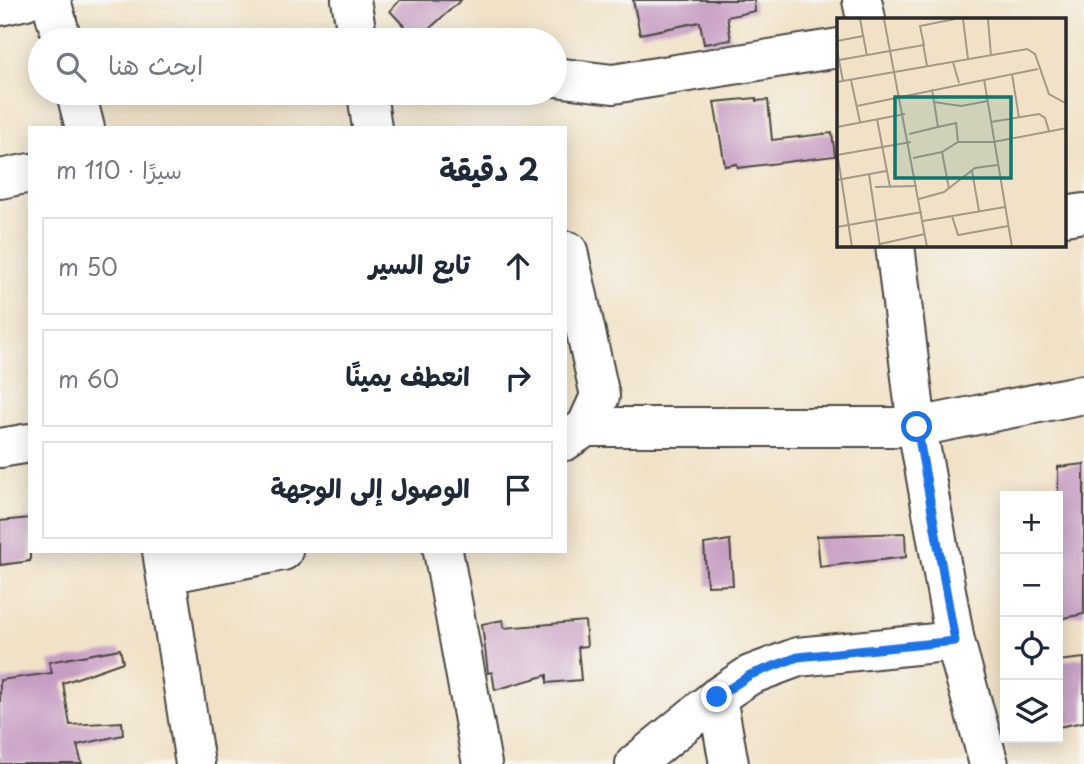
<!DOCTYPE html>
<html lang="ar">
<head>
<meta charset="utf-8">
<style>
  :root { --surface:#fff; --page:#f2f2f3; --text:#1f2937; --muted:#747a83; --line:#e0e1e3 }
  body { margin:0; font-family:"Playpen Sans","Playpen Sans Arabic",sans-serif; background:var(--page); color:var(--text); direction:rtl }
  .controls { position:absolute; right:21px; bottom:21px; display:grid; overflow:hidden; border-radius:0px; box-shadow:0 4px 18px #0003 }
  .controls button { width:63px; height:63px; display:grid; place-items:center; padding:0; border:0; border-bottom:2px solid var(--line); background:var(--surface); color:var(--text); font:35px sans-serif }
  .stop { position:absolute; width:21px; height:21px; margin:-16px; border:5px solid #1a73e8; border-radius:50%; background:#fff }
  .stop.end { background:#1a73e8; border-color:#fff; box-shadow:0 2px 7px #0008 }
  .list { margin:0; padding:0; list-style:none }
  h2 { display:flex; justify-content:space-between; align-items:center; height:91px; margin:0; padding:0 28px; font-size:30px }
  h2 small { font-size:23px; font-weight:400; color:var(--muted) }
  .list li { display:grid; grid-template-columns:46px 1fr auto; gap:21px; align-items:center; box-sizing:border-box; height:98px; margin:0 14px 14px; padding:0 14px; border:2px solid var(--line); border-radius:0px }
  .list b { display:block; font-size:26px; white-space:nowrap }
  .list em { font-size:23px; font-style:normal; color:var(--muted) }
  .icon { flex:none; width:38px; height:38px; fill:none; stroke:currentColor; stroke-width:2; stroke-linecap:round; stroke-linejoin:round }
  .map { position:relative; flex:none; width:1084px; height:764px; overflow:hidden; direction:ltr }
  .search { position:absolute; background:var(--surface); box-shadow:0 4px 18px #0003; left:28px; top:28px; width:539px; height:77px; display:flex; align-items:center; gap:18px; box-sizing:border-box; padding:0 24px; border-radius:38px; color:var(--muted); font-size:26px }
  .panel { position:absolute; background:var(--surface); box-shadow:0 4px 18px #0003; left:28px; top:126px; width:539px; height:427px; border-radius:0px; direction:rtl }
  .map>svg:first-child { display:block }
  .building { fill:#c79ec3 }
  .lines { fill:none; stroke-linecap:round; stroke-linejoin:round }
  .minor-casing { stroke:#494642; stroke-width:42 }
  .minor { stroke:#fff; stroke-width:38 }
  .route { stroke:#1a73e8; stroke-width:9 }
  .inset-road { fill:none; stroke:#a29989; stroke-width:2 }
  .view { fill:#0f766e; fill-opacity:0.15; stroke:#0f766e; stroke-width:3.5 }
  .inset-edge { fill:none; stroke:#2b2b2b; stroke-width:3.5 }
</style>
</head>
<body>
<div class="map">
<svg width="1084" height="764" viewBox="0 0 1084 764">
  <rect width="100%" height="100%" fill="#f6f6f2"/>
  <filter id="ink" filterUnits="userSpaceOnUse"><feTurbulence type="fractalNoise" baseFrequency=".0143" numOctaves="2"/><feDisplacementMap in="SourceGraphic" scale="14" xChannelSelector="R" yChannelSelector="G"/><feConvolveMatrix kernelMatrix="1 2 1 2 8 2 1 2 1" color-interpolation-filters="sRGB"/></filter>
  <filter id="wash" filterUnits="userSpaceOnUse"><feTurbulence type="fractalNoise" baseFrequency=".00686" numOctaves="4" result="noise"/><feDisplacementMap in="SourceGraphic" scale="28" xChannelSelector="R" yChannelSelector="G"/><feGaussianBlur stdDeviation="1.57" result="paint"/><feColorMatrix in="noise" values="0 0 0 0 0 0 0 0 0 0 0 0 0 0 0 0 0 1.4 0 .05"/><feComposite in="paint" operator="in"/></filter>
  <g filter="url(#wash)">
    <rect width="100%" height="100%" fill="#f1e2c7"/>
    <g id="blocks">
      <path class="building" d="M400,0H461L417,40L390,11Z
        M633,0H754L755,11L727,17L731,40L704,44L700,22L640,34Z
        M756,98V101L768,100L772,140L832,133L835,156L738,168L737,164L725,166L714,102Z
        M1084,464V614L1058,619V467Z
        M30,518V561L0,565V521Z
        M905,533L906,557L820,567L817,536Z
        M730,540L733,585L707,586L704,544Z
        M503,620L504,628L585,621L587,646L578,647L581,680L547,683V675L495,690L492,672L488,673L482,624Z
        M120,649L123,662L63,683L70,725L122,722L123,735L77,745L82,764H0V680L52,673L49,662Z
        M1084,658V722L1058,727V661Z"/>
    </g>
  </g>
  <g filter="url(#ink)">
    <use href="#blocks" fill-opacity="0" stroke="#494642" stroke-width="2"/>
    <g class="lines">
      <g class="minor-casing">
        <path id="minor" d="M51,0L62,40
          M351,0L358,40
          M862,0L866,19
          M0,6L26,0
          M555,77L613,84L839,48
          M76,93L85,128
          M367,93L372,128
          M0,179L30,173
          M1065,216L1084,213
          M895,245L917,427L955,641L989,764
          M565,252L568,251L600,396L586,427
          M565,441L586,427H917L1084,394
          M0,448L30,443
          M162,551L195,764
          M443,551L482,764
          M166,574L283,551
          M717,697L729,764
          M635,764L717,697L750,675L798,657L955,641"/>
      </g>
      <use href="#minor" class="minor"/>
    </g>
  </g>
  <g class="lines" filter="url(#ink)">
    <path class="route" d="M717,697L750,675L798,657L955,641L917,427"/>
  </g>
  <g transform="translate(837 18)">
    <rect width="229" height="229" fill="#f1e2c7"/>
    <path class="inset-road" d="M23,1L30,38M47,1L90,229M126,1L131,41M151,1L154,38M0,23L26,18M86,25L90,48M0,32L6,63M2,42L87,27L83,8L118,1M116,44L122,65M175,56L182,100M147,61L175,229M14,62L23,104M0,64L190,31L198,36L212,76L230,86M95,71L101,109L119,105L121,124M97,84L124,88L151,83M20,88L201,51M40,101L53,169M154,104L202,96L208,100L212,113M0,109L68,96M72,116L101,109M0,134L15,229M105,134L112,171M0,137L74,124M76,140L105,134L121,124H156L230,110M135,153L142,193M32,156L43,229M0,162L49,153M38,169L80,168M82,181L107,174L138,150L160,147M115,198L121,217L171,208M86,203L168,189M0,209L85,194M43,226L88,216"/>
    <path class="view" d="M58,79H174V160H58Z"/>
    <rect width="229" height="229" class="inset-edge"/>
  </g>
</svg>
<div class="controls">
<button>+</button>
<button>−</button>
<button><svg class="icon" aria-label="locate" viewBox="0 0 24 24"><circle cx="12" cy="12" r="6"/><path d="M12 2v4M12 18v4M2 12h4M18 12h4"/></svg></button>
<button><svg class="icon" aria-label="layers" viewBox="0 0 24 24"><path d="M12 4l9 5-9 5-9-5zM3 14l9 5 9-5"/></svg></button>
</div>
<div class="stop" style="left:917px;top:427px"></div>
<div class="stop end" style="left:717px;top:697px"></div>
<div class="search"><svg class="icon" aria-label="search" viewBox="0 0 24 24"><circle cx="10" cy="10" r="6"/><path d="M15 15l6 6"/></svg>ابحث هنا</div>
<section class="panel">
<h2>2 دقيقة<small>سيرًا · 110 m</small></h2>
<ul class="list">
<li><svg class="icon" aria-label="ahead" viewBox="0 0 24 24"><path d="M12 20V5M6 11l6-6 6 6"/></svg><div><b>تابع السير</b></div><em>50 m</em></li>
<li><svg class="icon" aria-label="right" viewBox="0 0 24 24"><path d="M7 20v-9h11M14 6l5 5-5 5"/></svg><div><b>انعطف يمينًا</b></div><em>60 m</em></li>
<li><svg class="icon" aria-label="arrive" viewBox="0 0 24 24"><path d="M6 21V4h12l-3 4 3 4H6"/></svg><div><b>الوصول إلى الوجهة</b></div></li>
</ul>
</section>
</div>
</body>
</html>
